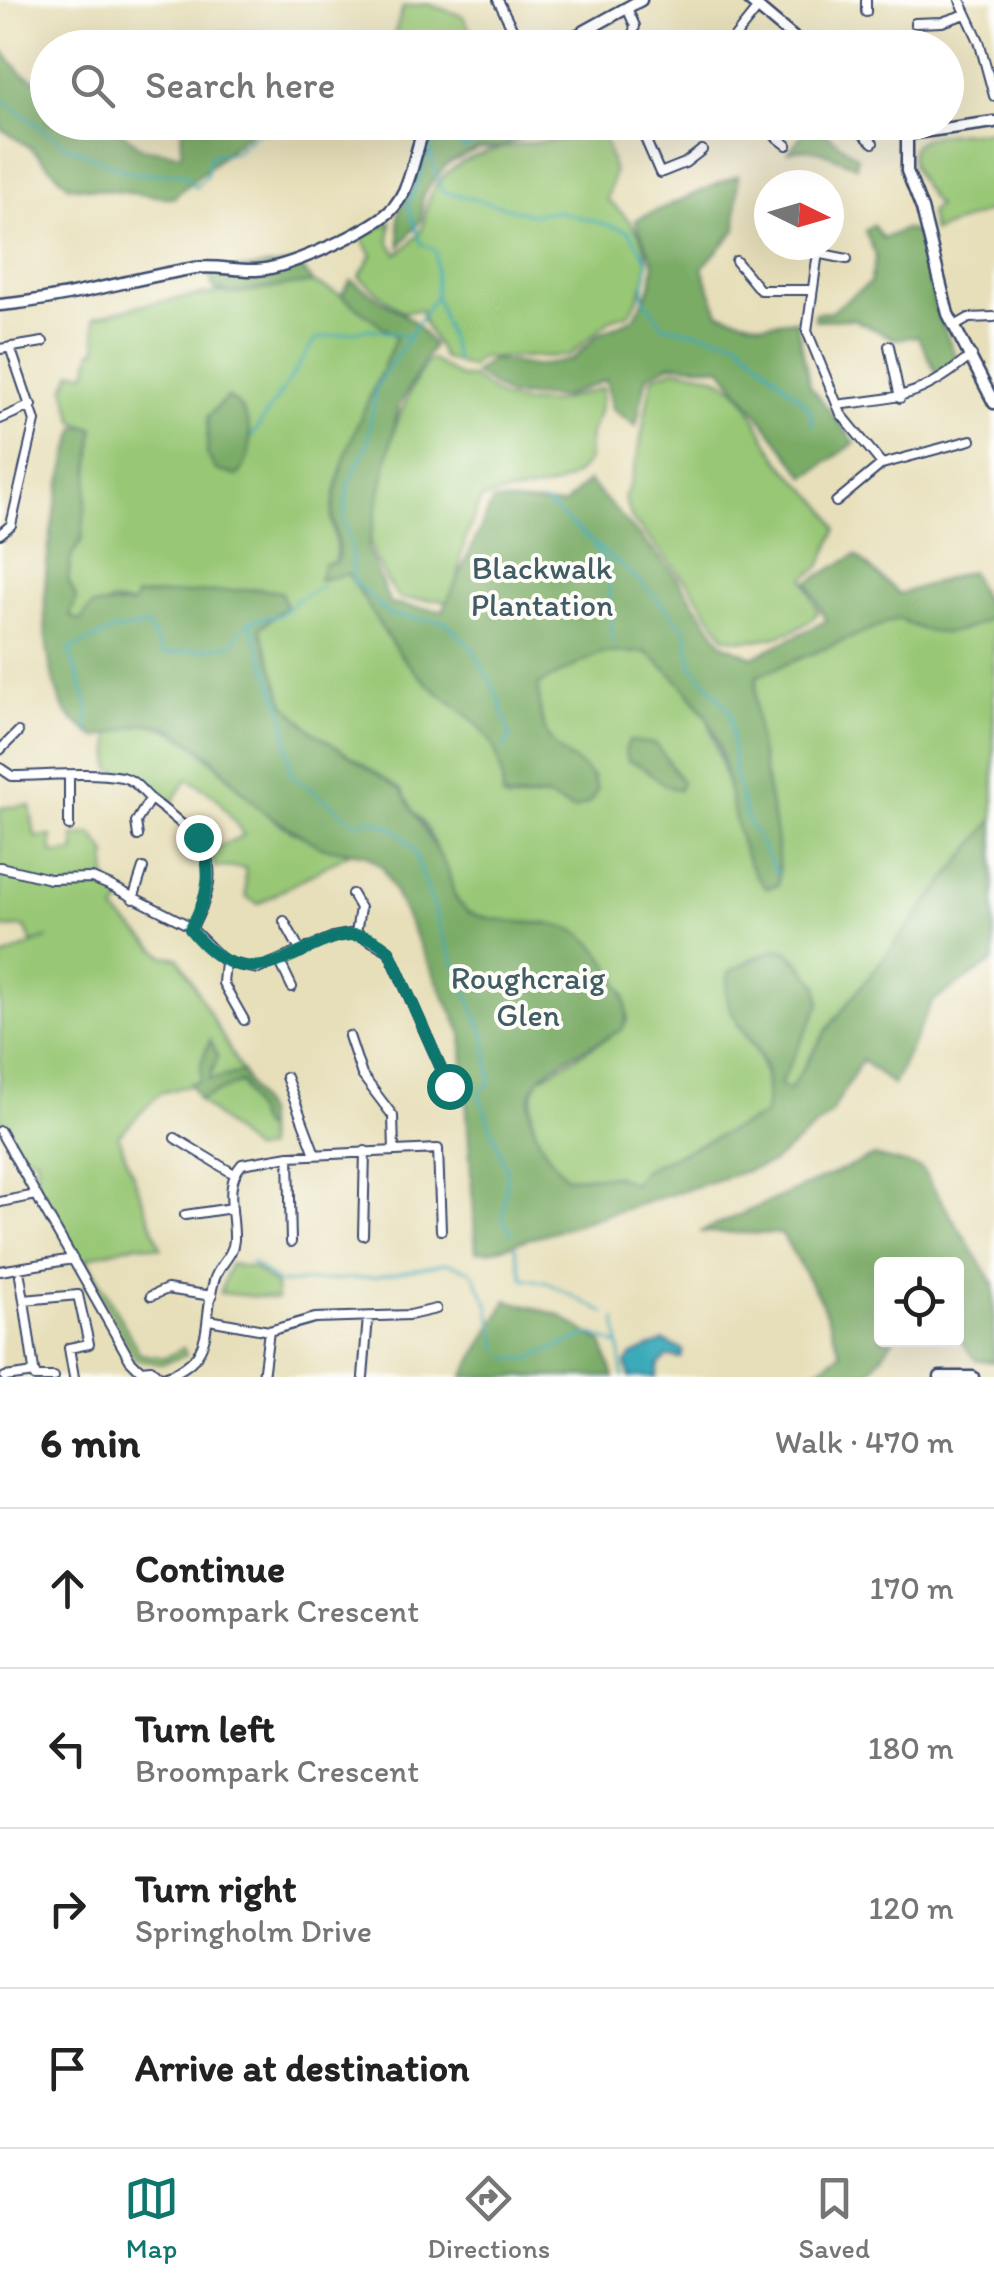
<!DOCTYPE html>
<html lang="en">
<head>
<meta charset="utf-8">
<style>
  :root { --surface:#fff; --page:#f6f6f6; --text:#222; --muted:#767676; --line:#e0e0e0; --accent:#0f766e }
  body { margin:0; font-family:Itim,sans-serif; background:var(--page); color:var(--text) }
  .controls { position:absolute; right:30px; bottom:30px; display:grid; overflow:hidden; border-radius:10px; box-shadow:0 10px 40px #0002 }
  .controls button { width:90px; height:90px; display:grid; place-items:center; padding:0; border:0; border-bottom:2px solid var(--line); background:var(--surface); color:var(--text); font:50px sans-serif }
  .compass { position:absolute; left:754px; top:170px; width:90px; height:90px; border-radius:50%; background:var(--surface); box-shadow:0 10px 40px #0002; rotate:95deg }
  .stop { position:absolute; width:30px; height:30px; margin:-22px; border:8px solid #0f766e; border-radius:50%; background:#fff }
  .stop.end { background:#0f766e; border-color:#fff; box-shadow:0 2px 10px #0008 }
  .list { margin:0; padding:0; list-style:none }
  h2 { display:flex; justify-content:space-between; align-items:center; height:130px; margin:0; padding:0 40px; font-size:42px }
  h2 small { font-size:32px; font-weight:400; color:var(--muted) }
  .list li { display:grid; grid-template-columns:65px 1fr auto; gap:30px; align-items:center; box-sizing:border-box; height:160px; padding:0 40px; border-top:2px solid var(--line) }
  .list b { display:block; font-size:38px; white-space:nowrap }
  .list p { margin:0; font-size:32px; white-space:nowrap; color:var(--muted) }
  .list em { font-size:32px; font-style:normal; color:var(--muted) }
  .icon { flex:none; width:55px; height:55px; fill:none; stroke:currentColor; stroke-width:2; stroke-linecap:round; stroke-linejoin:round }
  .map { position:relative; flex:none; width:994px; height:1377px; overflow:hidden }
  .search { position:absolute; background:var(--surface); box-shadow:0 10px 40px #0002; left:30px; right:30px; top:30px; height:110px; display:flex; align-items:center; gap:25px; box-sizing:border-box; padding:0 35px; border-radius:55px; color:var(--muted); font-size:38px }
  .sheet { height:770px; background:var(--surface) }
  nav { display:flex; justify-content:space-around; align-items:center; box-sizing:border-box; height:140px; border-top:2px solid var(--line); background:var(--surface); font-size:28px; color:var(--muted) }
  nav a { display:grid; justify-items:center; gap:5px }
  nav .on { color:var(--accent) }
  .map>svg:first-child { display:block }
  .green { fill:#98c775; stroke:#5a7b6a; stroke-width:2.5 }
  .forest { fill:#7aac66; stroke:#4a6e62; stroke-width:2.5 }
  .water { fill:#3baab9; stroke:#2b6c8c; stroke-width:2.5 }
  .lines { fill:none; stroke-linecap:round; stroke-linejoin:round }
  .stream { stroke:#3baab9; stroke-width:2.5 }
  .minor-casing { stroke:#3a496c; stroke-width:12 }
  .major-casing { stroke:#3a496c; stroke-width:15 }
  .minor { stroke:#fff; stroke-width:8 }
  .major { stroke:#fff; stroke-width:10 }
  .route { stroke:#0f766e; stroke-width:12 }
  .labels { text-anchor:middle; dominant-baseline:central; stroke-width:8; stroke-linejoin:round; paint-order:stroke }
  .park-label { font-size:32px; fill:#405d65; stroke:#fdfcf7 }
</style>
</head>
<body>
<div class="map">
<svg width="994" height="1377" viewBox="0 0 994 1377">
  <rect width="100%" height="100%" fill="#fdfcf7"/>
  <filter id="ink" filterUnits="userSpaceOnUse"><feTurbulence type="fractalNoise" baseFrequency=".01" numOctaves="2"/><feDisplacementMap in="SourceGraphic" scale="20" xChannelSelector="R" yChannelSelector="G"/><feConvolveMatrix kernelMatrix="1 2 1 2 8 2 1 2 1" color-interpolation-filters="sRGB"/></filter>
  <filter id="wash" filterUnits="userSpaceOnUse"><feTurbulence type="fractalNoise" baseFrequency=".0048" numOctaves="4" result="noise"/><feDisplacementMap in="SourceGraphic" scale="40" xChannelSelector="R" yChannelSelector="G"/><feGaussianBlur stdDeviation="2.25" result="paint"/><feColorMatrix in="noise" values="0 0 0 0 0 0 0 0 0 0 0 0 0 0 0 0 0 1.4 0 .05"/><feComposite in="paint" operator="in"/></filter>
  <g filter="url(#wash)">
    <rect width="100%" height="100%" fill="#e7dfba"/>
    <path class="green" d="M427,4L463,16L471,32L467,45L390,48L403,7Z
      M590,123H600L614,172L607,200C652,236 659,265 630,313L611,319L569,356L479,358L471,367L443,358C437,339 424,331 421,310L402,312L359,277L372,255L360,236L391,222L389,241L397,254C438,224 416,220 433,190C458,146 531,143 574,138Z
      M994,131V247L993,209L933,232L929,213L937,206C880,132 925,134 994,131Z
      M313,282L341,295L396,336C375,392 344,448 333,507C327,540 349,544 324,580L335,573L348,574C368,604 385,638 409,665C454,717 504,716 503,798L509,801L547,797L574,810L594,777C552,750 538,736 539,684L601,653L646,652L673,673L708,719L751,865L779,872L754,735L757,676L899,618C931,640 961,634 994,616V819L827,1030L789,1091L779,1084L820,1004C801,961 799,940 748,960L737,1024C764,1060 768,1069 766,1115L643,1170L633,1184L617,1176L566,1177C542,1151 520,1115 539,1079L622,1029L628,1019L624,992L546,923C521,923 493,925 470,913C449,902 440,849 426,827C398,784 321,748 287,707C272,688 267,651 259,628L278,614L259,589L133,604L110,602L80,621L70,616L76,598L68,580L71,557L82,539L93,428L74,421L65,388L72,372L87,373L92,351L97,350L94,318C169,295 236,291 313,282Z
      M431,359L460,377H472L503,399L525,403L555,402L602,388C603,423 585,424 589,460C562,498 521,486 481,499C467,535 450,568 464,607L439,600L400,599C386,583 370,552 368,530C364,505 410,374 431,359Z
      M674,369C751,375 741,403 778,458C797,486 822,494 837,529L820,567L804,578L818,612C800,636 752,645 725,637L691,587L632,519L624,498C642,459 642,419 653,377Z
      M145,723C198,732 222,776 261,809C286,831 318,846 351,852L258,904L246,897L245,868L214,867L210,851L244,835L217,798L188,778L170,806L133,776L111,769L110,734Z
      M30,805L35,837L52,836V854L75,852L74,836L92,834L107,854L106,878L124,898L115,912L164,956L179,958L242,1072L160,1093L118,1136L161,1248L137,1244L87,1258L140,1354L165,1358L183,1348L186,1355L161,1364L136,1359L37,1184L36,1157L22,1155L0,1117V958L49,937L32,943L25,927L0,928V808Z
      M241,1082L261,1127H265L266,1148L253,1151L199,1100Z
      M230,1264L254,1268L276,1286L277,1299L220,1293Z"/>
    <path class="forest" d="M182,32L283,34L295,47H182Z
      M0,48L23,74L47,85L48,122L112,123L141,148L181,154L182,123H261L173,198L69,186L31,148L0,128Z
      M811,122L857,157L856,166C830,157 817,144 789,152Z
      M437,123H581L568,135L529,134L502,147L478,149L447,164L423,194L421,220L400,246L398,213L413,184L426,135Z
      M738,175L736,230L702,268L719,313L763,324L796,320L810,386L855,443L806,477L722,368L671,364L647,376L636,426L612,409L606,380L562,397L508,396L474,373L491,359L535,366L572,360L599,334L634,318L651,286L654,264L635,220Z
      M873,225L883,239L904,229L918,233L936,309L957,360L937,374L918,336L895,339L853,319L815,320V313L830,312L870,283L876,256L865,231Z
      M298,263L313,282L230,294L214,289L208,272Z
      M351,280L413,321L433,345L399,406L368,549L390,604L443,611L493,501L564,505L588,481L673,572L723,644L753,657L826,621L808,582L856,555L899,594L970,571L989,609L994,608V616C959,635 934,641 899,618L757,676C748,748 783,814 778,885L767,888C729,855 733,765 709,721C694,694 670,671 646,652L601,653L539,684C536,769 584,746 597,790L590,802L574,810L547,797L503,798C504,717 454,717 409,665C385,638 368,604 348,574L319,580L324,564L337,562C342,543 330,526 333,507C340,448 375,391 396,337L341,295Z
      M227,397C254,408 257,458 237,476L216,470L207,455L208,416Z
      M77,426L94,428L82,539L71,557L68,580L76,598L70,616L80,621L92,606L133,604L136,596L259,589L281,592L286,606L260,628L285,704L311,730L401,790L448,870L455,898L468,912L480,916C547,933 578,904 616,978C625,995 632,1012 622,1029C597,1045 560,1056 540,1078C513,1107 546,1156 566,1177L617,1176L633,1184L643,1170L765,1115C767,1096 770,1075 762,1058C746,1025 717,1013 730,971L775,949L788,951L818,985L820,1004L780,1084L789,1091L827,1030L994,819V961L932,1002L893,1085L862,1060L830,1115L772,1163L490,1251H476L462,1033L383,868L366,855L321,847L262,811L208,754L169,727L145,723L97,738C87,730 68,719 63,707C27,626 51,506 77,426Z
      M629,741L656,744L682,782L679,790C658,787 650,766 628,761L625,750Z
      M210,1040L218,1056L209,1080L242,1072L265,1113V1127H261L241,1082L199,1100L190,1084L201,1080V1063Z
      M874,1156L921,1168L994,1284V1362L976,1360L957,1336L956,1264H882V1340H893L866,1377H807L841,1353L821,1301L782,1234L700,1232Z
      M507,1300L559,1315L602,1343L614,1377H463Z"/>
    <path class="water" d="M664,1341L683,1350L681,1358L668,1356L658,1365L656,1377H630L626,1364L632,1355Z"/>
    <g class="lines">
      <path class="stream" d="M0,98L67,146L131,173L184,174L195,188L207,175L210,155L234,153L269,122
        M430,152L442,191L531,214L558,211L629,231L648,261L643,297L662,325L738,340L809,407L813,425
        M436,296L457,362
        M252,436L316,339L369,329L411,336
        M544,502L641,582L686,630L692,665L730,711L735,774L745,815L777,874
        M594,547L608,565L613,646
        M251,621L280,615L298,599L323,586
        M88,733V705L69,650L113,631L147,626L164,654L230,645L250,621L285,717L291,774L357,824L371,819L397,830L414,850L442,934L485,1036L491,1080L479,1094L507,1171L503,1220L512,1233
        M504,749L510,736L499,698L473,649L446,622L389,615L353,581L351,545L343,521L349,483L367,445L376,387L436,295V251L421,243L408,205L430,151L431,130L456,139L464,149L511,122
        M515,1246L523,1278L548,1283L605,1313
        M251,1262L278,1283L376,1277L447,1263L471,1271
        M473,1274L488,1303L499,1351
        M616,1319L623,1377
        M593,1335L618,1345
        M506,1358L528,1359L590,1334"/>
    </g>
  </g>
  <g filter="url(#ink)">
    <g class="lines">
      <g class="minor-casing">
        <path id="minor" d="M498,0L522,48
          M866,0V12
          M960,0L979,41L994,96
          M627,8L635,26L630,48
          M915,23L942,22L966,14
          M726,48L758,8
          M638,122L660,173L685,163L702,150
          M757,122L787,145
          M850,122L873,143
          M829,187H835
          M819,245L807,331L841,414L882,464
          M817,253L847,259
          M736,261L760,290H809
          M955,326L969,318L994,317
          M889,346L900,398
          M0,349L43,342
          M837,405C900,397 921,398 972,355
          M0,419L32,405
          M836,502L882,464L971,440
          M0,534L11,525L35,421L10,347
          M0,750L18,732
          M0,768L12,776C47,776 87,771 122,777C136,780 142,792 152,800C205,841 229,862 191,929
          M69,826V776
          M138,836L136,822L150,799
          M0,867L50,879L92,878L111,886L188,925L225,962L258,969L333,937L356,933L389,951L449,1086
          M352,894L360,908L356,933
          M133,899L143,868
          M284,921L301,952
          M225,962L223,983L244,1020
          M280,962L292,987
          M349,1036L362,1075L393,1116L394,1151
          M286,1077L315,1154
          M0,1131L130,1360L140,1370L151,1369L160,1377
          M175,1138L234,1174
          M289,1156L291,1242
          M0,1202L36,1195
          M185,1215L232,1208
          M363,1235L365,1151
          M0,1271L73,1259
          M20,1276L24,1300
          M151,1296L167,1289L212,1296
          M209,1320L269,1331L315,1318L410,1315L436,1309
          M5,1377L35,1373
          M35,1377L24,1300L78,1295L89,1344L69,1348L74,1377
          M37,1377H54
          M164,1377C218,1358 201,1326 214,1281C218,1265 233,1257 234,1240C235,1214 223,1185 242,1164L289,1156L438,1149L441,1230
          M263,1377L269,1331
          M363,1377L368,1317"/>
      </g>
      <g class="major-casing">
        <path id="major" d="M749,0L806,48
          M554,48L641,0
          M907,134V171L922,209L948,314L994,403
          M907,134L994,122
          M0,305C67,299 130,279 195,268C215,265 236,271 256,270C287,269 358,235 383,217C413,196 412,153 427,122
          M940,1377H973"/>
      </g>
      <use href="#minor" class="minor"/>
      <use href="#major" class="major"/>
    </g>
  </g>
  <g class="lines" filter="url(#ink)">
    <path class="route" d="M198,837C215,870 208,898 190,929C269,1030 324,890 389,951L449,1086"/>
  </g>
  <g class="labels">
    <g class="park-label">
      <text x="542" y="568">Blackwalk<tspan x="542" dy="37">Plantation</tspan></text>
      <text x="528" y="978">Roughcraig<tspan x="528" dy="37">Glen</tspan></text>
    </g>
  </g>
</svg>
<div class="controls">
<button><svg class="icon" aria-label="locate" viewBox="0 0 24 24"><circle cx="12" cy="12" r="6"/><path d="M12 2v4M12 18v4M2 12h4M18 12h4"/></svg></button>
</div>
<svg class="compass" viewBox="-18 -18 36 36"><path d="M0-13l5 13h-10z" fill="#e53935"/><path d="M0 13l5-13h-10z" fill="#767676"/></svg>
<div class="stop" style="left:449px;top:1086px"></div>
<div class="stop end" style="left:198px;top:837px"></div>
<div class="search"><svg class="icon" aria-label="search" viewBox="0 0 24 24"><circle cx="10" cy="10" r="6"/><path d="M15 15l6 6"/></svg>Search here</div>
</div>
<section class="sheet">
<h2>6 min<small>Walk · 470 m</small></h2>
<ul class="list">
<li><svg class="icon" aria-label="ahead" viewBox="0 0 24 24"><path d="M12 20V5M6 11l6-6 6 6"/></svg><div><b>Continue</b><p>Broompark Crescent</p></div><em>170 m</em></li>
<li><svg class="icon" aria-label="left" viewBox="0 0 24 24"><path d="M17 20v-9H6M10 6l-5 5 5 5"/></svg><div><b>Turn left</b><p>Broompark Crescent</p></div><em>180 m</em></li>
<li><svg class="icon" aria-label="right" viewBox="0 0 24 24"><path d="M7 20v-9h11M14 6l5 5-5 5"/></svg><div><b>Turn right</b><p>Springholm Drive</p></div><em>120 m</em></li>
<li><svg class="icon" aria-label="arrive" viewBox="0 0 24 24"><path d="M6 21V4h12l-3 4 3 4H6"/></svg><div><b>Arrive at destination</b></div></li>
</ul>
</section>
<nav>
<a class="on"><svg class="icon" aria-label="map" viewBox="0 0 24 24"><path d="M3 6l6-2 6 2 6-2v14l-6 2-6-2-6 2zM9 4v14M15 6v14"/></svg>Map</a>
<a><svg class="icon" aria-label="directions" viewBox="0 0 24 24"><path d="M12 3l9 9-9 9-9-9zM9 14v-3h6M13 9l2 2-2 2"/></svg>Directions</a>
<a><svg class="icon" aria-label="saved" viewBox="0 0 24 24"><path d="M7 4h10v16l-5-4-5 4z"/></svg>Saved</a>
</nav>
</body>
</html>
